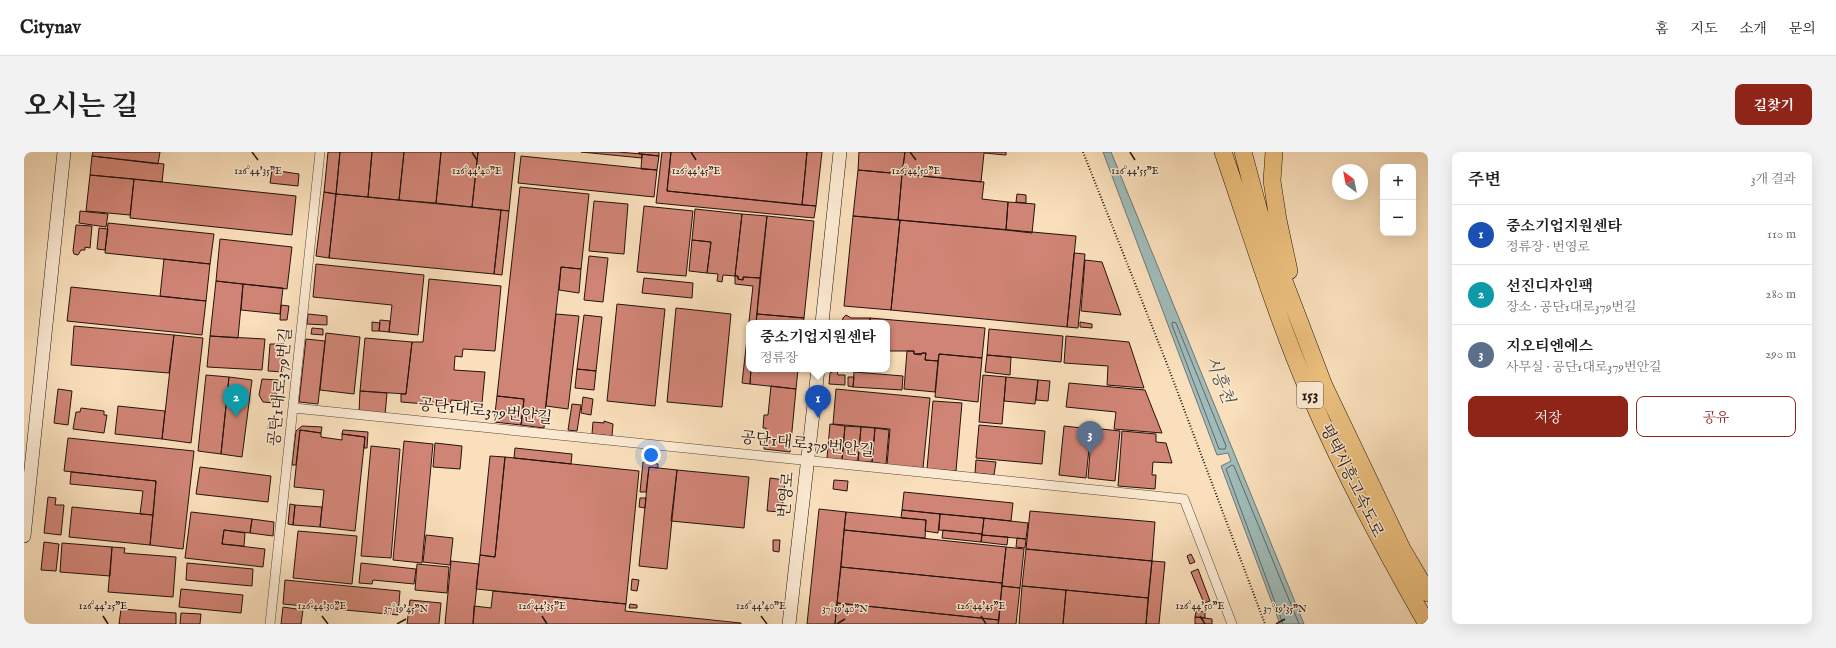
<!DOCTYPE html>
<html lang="ko">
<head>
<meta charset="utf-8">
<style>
  :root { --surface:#fff; --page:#f2f2f2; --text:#202124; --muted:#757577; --line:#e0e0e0; --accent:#8f2418 }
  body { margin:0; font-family:"IM FELL English","Noto Serif KR",serif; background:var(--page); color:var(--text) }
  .controls { position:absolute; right:12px; top:12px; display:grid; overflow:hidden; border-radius:8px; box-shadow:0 4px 16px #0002 }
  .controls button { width:36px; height:36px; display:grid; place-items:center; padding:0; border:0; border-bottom:1px solid var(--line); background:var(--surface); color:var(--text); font:20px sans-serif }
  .compass { position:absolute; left:1308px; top:12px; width:36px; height:36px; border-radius:50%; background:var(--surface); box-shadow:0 4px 16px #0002; rotate:328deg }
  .you { position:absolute; left:627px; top:303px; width:14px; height:14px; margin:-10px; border:3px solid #fff; border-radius:50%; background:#1a73e8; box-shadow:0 0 0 6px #1a73e833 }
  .badge { display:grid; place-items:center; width:26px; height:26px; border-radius:50%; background:var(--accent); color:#fff; font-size:13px; font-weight:700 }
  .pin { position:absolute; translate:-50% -33px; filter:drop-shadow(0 1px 2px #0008) }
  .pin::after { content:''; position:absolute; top:21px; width:14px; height:12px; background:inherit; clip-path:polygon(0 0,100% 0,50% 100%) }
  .popup { position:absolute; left:722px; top:168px; width:144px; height:52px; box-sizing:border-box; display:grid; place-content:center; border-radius:8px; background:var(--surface); filter:drop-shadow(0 1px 3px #0005); font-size:13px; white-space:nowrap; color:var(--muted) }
  .popup b { font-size:15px; color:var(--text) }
  .popup::after { content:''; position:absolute; left:50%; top:100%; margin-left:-8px; border:8px solid transparent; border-top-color:var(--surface) }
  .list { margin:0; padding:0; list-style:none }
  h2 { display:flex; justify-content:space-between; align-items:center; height:52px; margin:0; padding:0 16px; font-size:17px }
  h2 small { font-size:13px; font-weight:400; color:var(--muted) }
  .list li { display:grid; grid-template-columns:26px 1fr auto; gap:12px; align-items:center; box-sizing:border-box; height:60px; padding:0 16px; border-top:1px solid var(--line) }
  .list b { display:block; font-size:15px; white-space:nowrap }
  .list p { margin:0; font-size:13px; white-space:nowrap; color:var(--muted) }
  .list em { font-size:13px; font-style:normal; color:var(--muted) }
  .actions { display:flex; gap:8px; padding:12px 16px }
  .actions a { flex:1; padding:9px 0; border:1px solid var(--accent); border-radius:8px; text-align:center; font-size:14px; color:var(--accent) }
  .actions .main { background:var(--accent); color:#fff }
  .map { position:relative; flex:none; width:1404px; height:472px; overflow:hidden; border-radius:8px }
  header { display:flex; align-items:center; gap:24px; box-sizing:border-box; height:56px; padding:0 20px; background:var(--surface); border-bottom:1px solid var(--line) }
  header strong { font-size:19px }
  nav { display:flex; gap:22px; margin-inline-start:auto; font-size:14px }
  .intro { display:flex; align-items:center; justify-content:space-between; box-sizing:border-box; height:96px; padding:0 24px }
  h1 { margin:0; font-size:28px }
  .button { padding:10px 18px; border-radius:8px; background:var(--accent); color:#fff; font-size:14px; font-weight:700 }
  main { display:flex; gap:24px; padding:0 24px }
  aside { flex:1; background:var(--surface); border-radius:8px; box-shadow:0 4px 16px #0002 }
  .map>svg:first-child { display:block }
  .water { fill:#a0bbb9; stroke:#6e7874 }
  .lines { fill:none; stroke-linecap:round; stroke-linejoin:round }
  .shore { stroke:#626763; stroke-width:1 }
  .building { fill:#d08475; stroke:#24130d }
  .street-casing { stroke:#594638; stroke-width:10 }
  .secondary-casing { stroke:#24130d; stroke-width:14 }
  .highway-casing { stroke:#24130d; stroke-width:18 }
  .path { stroke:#24130d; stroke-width:2; stroke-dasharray:1 2; stroke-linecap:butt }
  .street { stroke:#fbead3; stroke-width:9 }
  .secondary { stroke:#fbead3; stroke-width:13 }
  .highway { stroke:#ecc07e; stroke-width:17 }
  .ticks { fill:none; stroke:#24130d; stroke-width:1.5 }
  .labels { text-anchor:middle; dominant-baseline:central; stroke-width:3; stroke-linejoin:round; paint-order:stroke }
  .shield { fill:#fbead3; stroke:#645448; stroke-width:1 }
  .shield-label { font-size:15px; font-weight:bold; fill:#24130d }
  .street-label { font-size:16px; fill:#24130d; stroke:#fbead3 }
  .water-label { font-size:17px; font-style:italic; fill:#4f4e49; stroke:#fbead3 }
  .ticks-label { font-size:10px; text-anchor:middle; fill:#24130d; stroke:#fbead3; stroke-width:3; stroke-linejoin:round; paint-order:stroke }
</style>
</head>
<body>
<header>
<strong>Citynav</strong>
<nav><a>홈</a><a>지도</a><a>소개</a><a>문의</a></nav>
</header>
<div class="intro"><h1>오시는 길</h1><a class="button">길찾기</a></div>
<main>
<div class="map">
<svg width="1404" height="472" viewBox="0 0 1404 472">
  <rect width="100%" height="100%" fill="#f9dfbb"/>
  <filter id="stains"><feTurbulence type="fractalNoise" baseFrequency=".005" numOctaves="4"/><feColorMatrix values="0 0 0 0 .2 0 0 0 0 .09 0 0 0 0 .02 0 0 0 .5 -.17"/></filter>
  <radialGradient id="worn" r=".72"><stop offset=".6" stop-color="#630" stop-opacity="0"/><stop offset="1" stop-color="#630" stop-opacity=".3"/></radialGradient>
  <path class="water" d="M1079,0H1087L1280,472H1256L1197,314L1207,309L1204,301L1193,303Z"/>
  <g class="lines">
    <path class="shore" d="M1149,170L1152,171L1202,294L1201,297H1195L1148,173Z
      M1259,472L1202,317L1208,313L1210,314L1275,472"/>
  </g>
  <path class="building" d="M69,0H136L134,12L68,4Z
    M304,0H316L312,42L300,40Z
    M316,0H348L344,45L312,42Z
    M348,0H380L375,48L344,45Z
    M380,0H417L412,51L375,48Z
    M417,0H454L448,55L412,51Z
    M454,0H491L485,59L448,55Z
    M557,0H594L618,2V6Z
    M615,0H635V4L615,2Z
    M638,0H647L643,39L792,54L790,66L632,51Z
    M647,0H783L778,53L643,39Z
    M783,0H798L792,54L778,53Z
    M835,0H881L878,22L834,18Z
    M881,0H982V3L960,1L957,30L878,22Z
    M618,2L635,4L633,18L617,17Z
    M68,4L140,12L138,30L66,23Z
    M497,4L633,18L630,45L494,31Z
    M248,18L275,22L274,34L246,31Z
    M834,18L878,22L874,68L829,64Z
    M878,22L960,30L958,47L984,50L982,78L874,68Z
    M66,23L110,27L106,63L62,59Z
    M110,27L272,44L268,83L106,66Z
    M496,35L565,42L557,117L537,115L521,260L499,257L500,247L473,244Z
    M300,40L312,42L305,106L292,104Z
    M312,42L477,58L470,122L305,106Z
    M993,42L1002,43V51L992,50Z
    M570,49L604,52L600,102L565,99Z
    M984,50L1011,52L1008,81L982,78Z
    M620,54L669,59L662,124L613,120Z
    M671,57L718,62L711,124L699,123L698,130L693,129L694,122L683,121L687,90L668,88Z
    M477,58L485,59L478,123L470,122Z
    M56,59L84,62L82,75L55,71Z
    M718,62L743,64L736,126L719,125V128L714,127V124H711Z
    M743,64L790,69L780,166L733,162Z
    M829,64L876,68L867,158L820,154Z
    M876,68L1052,84L1043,175L867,158Z
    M84,71L190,82L186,112L81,101Z
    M52,73L68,74L66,96L61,95V98H57L54,103L50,102L49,99Z
    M75,76L84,77L81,98L73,97Z
    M196,87L268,95L263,137L192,129Z
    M668,88L687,90L683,121L665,119Z
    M1050,101L1061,102L1054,176L1043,175Z
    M565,104L584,106L579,150L560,148Z
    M140,107L186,112L182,149L136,144Z
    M1061,108L1078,110L1097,163L1057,159Z
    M292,112L400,123L394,183L365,180L368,153L289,145Z
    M537,115L557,117L555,141L535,138Z
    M711,124H714V127L719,128V125L736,126L732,171H725V217H727L726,232L718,231L729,134L711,132Z
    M620,126L669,131L668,146L618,141Z
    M405,127L477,134L471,199L439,197L438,205L431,204L430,218L461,220L458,251L427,248L426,254L377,250V242H382L388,190H399Z
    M192,129L219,132L214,186L186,184Z
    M219,132L259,136L256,162L217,158Z
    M47,135L182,149L178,183L43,169Z
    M593,152L641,157L631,254L583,249Z
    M257,153L265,154L263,168H256Z
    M652,156L707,162L698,255L643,250Z
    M284,162L303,164V173L283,172Z
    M532,162L555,164L544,257L522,254Z
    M733,162L780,166L779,171H732Z
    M560,163L578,165L572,219L553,217Z
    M822,163L827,166H846V171H818L819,166Z
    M846,166L961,176L958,206L915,202L914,209L901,208L902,201H898L897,203L890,202V199H863V171H846Z
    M356,168L366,169L365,180L355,179Z
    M348,170L356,171L355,179H348Z
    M1056,170L1068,172V176L1056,175Z
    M50,174L150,183L145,221L47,213Z
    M288,176L299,177V183L287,182Z
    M965,177L1039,184L1037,210L963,203Z
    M302,181L336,185L330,242L296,238Z
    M150,183L179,186L167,291L138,287Z
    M186,184L241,187L238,218L183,215Z
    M1042,184L1105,190L1120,236L1083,233L1084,214L1040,211Z
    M341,186L388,190L382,242L336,239Z
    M282,187L301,189L294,252L275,250Z
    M246,192H260L259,220L244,219Z
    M883,199H890V202L902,201L901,208L914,209L911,240L880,237Z
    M915,202L958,206L954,250L911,245Z
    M963,203L987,205L986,223L961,220Z
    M553,217L572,219L570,238L551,236Z
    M727,217H774L772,237L726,232Z
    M810,219H813L814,223H821V233L805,232L806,221Z
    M830,220L879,224L878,238L829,235Z
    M182,223L205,225L197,302L174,299Z
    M959,223L982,225L978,272L955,270Z
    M205,225L228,228L218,305L197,302Z
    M824,225H830L829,235L824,234Z
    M982,225L1014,228L1011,252L980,249Z
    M238,227L254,228L251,251L239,250L235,243Z
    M1014,228L1026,229L1024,249L1012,248Z
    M1045,231L1121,238L1138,281L1090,277L1092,260L1042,255Z
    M747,234L772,237L766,300L740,297L742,276H739L740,263H744Z
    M34,237L48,239L44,273L30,271Z
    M812,237L906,246L899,316L863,313L866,277L809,272Z
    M336,239L363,241L361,263L335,260Z
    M473,244L500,247L497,273L470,270Z
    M559,245L569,247L567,263L557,261Z
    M909,249L938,251L932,319L903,317Z
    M548,252L557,253L553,279L544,278Z
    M94,254L141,259L138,287L91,282Z
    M57,256L80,259V263H83L80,281L49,277L52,260H56Z
    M499,257L521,260L520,276L497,273Z
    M245,269H252V277H244Z
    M580,269L589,272L588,284L568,282L569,270L580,271Z
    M806,272L821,274L818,308L803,306Z
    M955,273L1021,279L1018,312L952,306Z
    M278,274L298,275L297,281L276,278L272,313H268L272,279Z
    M821,274L837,275L834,309L818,308Z
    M1040,274L1067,277L1062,326L1035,323Z
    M837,275L851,276L848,310L834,309Z
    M851,276L865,278L862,312L848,310Z
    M1068,276L1096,279L1091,329L1064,326Z
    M276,278L297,281V285L318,288V282L341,285L331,379L296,375L300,338L270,335Z
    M319,278L344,280L343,296H340L341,285L318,282Z
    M1098,279L1132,282V290L1142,291L1148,311L1129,310L1128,323H1132L1131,337L1094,334Z
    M244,282L250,283L249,290H243Z
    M44,286L170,299L159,397L126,393L132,329L40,319Z
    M380,289L409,292L398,411L369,408Z
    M411,291L438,294L436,317L409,315Z
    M347,294L376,297L367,406L337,404Z
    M491,296L548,302L547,312L490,306Z
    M466,304L481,305L471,405L456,403Z
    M481,305L615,319L602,452L452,437L456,403L471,405Z
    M952,308L972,310L970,323L951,321Z
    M619,310L634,312V316L625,315L622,340H616Z
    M176,315L247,324L244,350L172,342Z
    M625,315L653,318L643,417L615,414Z
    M653,318L725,325L720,376L647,369Z
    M47,320L132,329L129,363L116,362L119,339L46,332Z
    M746,326L761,328L758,360L743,359Z
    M810,328L824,329L823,339L809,337Z
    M880,340L989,351L987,369L878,358Z
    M24,345L32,346L31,353H40L37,383L20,381Z
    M616,346H622L621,356L615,355Z
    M266,352L271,353L269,373L264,372Z
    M271,353L298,355L296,375L269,373Z
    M48,355L129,363L126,393L45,385Z
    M795,357L822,360L811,472H783Z
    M878,358L916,362L914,381L901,379L902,368L877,366Z
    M1006,359L1131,370L1128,409L1002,397Z
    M167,360L228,367L226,381L200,378L198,392L241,397L239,415L161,406Z
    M822,360L902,368L901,386L820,378Z
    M916,362L960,366L958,382L915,378Z
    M960,366L1004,371L1002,387L958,383Z
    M228,367L250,370L249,384L226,381Z
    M200,378L221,381L220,394L198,392Z
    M820,378L982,395L978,431L817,415Z
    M919,378L958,382L957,390L918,386Z
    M274,379L333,384L328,432L269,426Z
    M402,383L429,386L426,413L399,410Z
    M958,383L984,385L983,393L957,390Z
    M993,386L1002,387L1001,396L992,395Z
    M749,388H756L755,400L749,399Z
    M20,390L35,392L32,419L17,418Z
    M38,391L88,395L86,424L36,420Z
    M88,395L101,396L100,401L152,405L149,445L84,440Z
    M982,395L1000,397L996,436L978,434Z
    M1002,397L1128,409L1124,446L998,434Z
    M1167,402L1171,410L1166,412L1163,404Z
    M427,409L455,412L449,472H421Z
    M1128,409L1141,410L1135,472H1122Z
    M163,411L229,417L228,434L162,428Z
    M337,411L392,417L390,432L349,428L348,432L335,431Z
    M393,412L425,415L423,441L391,438Z
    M817,415L978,431L975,468L813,451Z
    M1174,417L1186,449L1180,451L1167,420Z
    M608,427L615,428L613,439L607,438Z
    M261,428L376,439L374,463L259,452Z
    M978,434L996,436L992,472H974Z
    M998,434L1042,438L1039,472H995Z
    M157,437L219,443L217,461L155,455Z
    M1042,438L1124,446L1122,472H1039Z
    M469,439L602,452L601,459L717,471V472H449L450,454L467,456Z
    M386,448L417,451L415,472H383Z
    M813,451L975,468L974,472H811Z
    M606,452L613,453V456H605Z
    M259,455L279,458L277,472H257Z
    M97,457L152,461V472H95Z
    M1172,459L1181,460V466L1171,465Z
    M157,461L177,462L176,472H156Z
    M1171,465L1188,467V472H1171Z"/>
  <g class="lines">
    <g class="street-casing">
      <path id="street" d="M270,256L1160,347L1208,472
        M246,472L296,0"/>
    </g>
    <g class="secondary-casing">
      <path id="secondary" d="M798,171L816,0
        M0,384L40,0
        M765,472L794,217"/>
    </g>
    <g class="highway-casing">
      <path id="highway" d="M1199,0C1227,81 1252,164 1286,243C1320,322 1360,397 1403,472
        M1219,0L1239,74L1300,234L1378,397L1404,441
        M1250,0L1248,29L1254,68L1265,119"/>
    </g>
    <path class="path" d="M1059,0L1143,212L1241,472"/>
    <use href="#street" class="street"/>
    <use href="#secondary" class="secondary"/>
    <use href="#highway" class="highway"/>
  </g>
  <path class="ticks" d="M228,0L234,8M448,0L453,8M667,0L672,8M886,0L892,8M1106,0L1111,8M79,464L84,472M298,464L304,472M518,464L523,472M737,464L743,472M957,464L962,472M1176,464L1181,472M373,472L382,467M813,472L821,467M1252,472L1261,467"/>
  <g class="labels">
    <rect class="shield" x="1273" y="230" width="26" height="26" rx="3"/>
    <g class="shield-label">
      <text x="1286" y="243">153</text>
    </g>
    <g class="street-label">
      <text transform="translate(257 235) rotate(-84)">공단1대로379번길</text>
      <text transform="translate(461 260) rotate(6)">공단1대로379번안길</text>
      <text transform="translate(783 293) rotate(6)">공단1대로379번안길</text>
      <text transform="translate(1327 329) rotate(64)">평택시흥고속도로</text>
      <text transform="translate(763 343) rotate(-84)">번영로</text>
    </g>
    <g class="water-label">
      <text transform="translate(1195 228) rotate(68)">시흥천</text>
    </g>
  </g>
  <g class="ticks-label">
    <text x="234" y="22">126°44'35"E</text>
    <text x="453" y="22">126°44'40"E</text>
    <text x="672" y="22">126°44'45"E</text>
    <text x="892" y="22">126°44'50"E</text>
    <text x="1111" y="22">126°44'55"E</text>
    <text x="79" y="457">126°44'25"E</text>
    <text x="298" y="457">126°44'30"E</text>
    <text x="518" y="457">126°44'35"E</text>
    <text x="737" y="457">126°44'40"E</text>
    <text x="957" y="457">126°44'45"E</text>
    <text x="1176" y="457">126°44'50"E</text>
    <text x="382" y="460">37°19'45"N</text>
    <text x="821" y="460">37°19'40"N</text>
    <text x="1261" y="460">37°19'35"N</text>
  </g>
  <rect width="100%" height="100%" filter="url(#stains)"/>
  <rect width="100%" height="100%" fill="url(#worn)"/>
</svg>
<div class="controls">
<button>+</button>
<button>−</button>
</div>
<svg class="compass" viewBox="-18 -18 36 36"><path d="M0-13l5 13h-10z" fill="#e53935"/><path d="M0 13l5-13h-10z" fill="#757577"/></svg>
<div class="you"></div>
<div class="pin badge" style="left:794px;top:266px;background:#1a4fb4">1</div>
<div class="popup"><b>중소기업지원센타</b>정류장</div>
<div class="pin badge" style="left:212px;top:265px;background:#0f9aa8">2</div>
<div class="pin badge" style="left:1066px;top:302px;background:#5c6f8a">3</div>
</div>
<aside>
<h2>주변<small>3개 결과</small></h2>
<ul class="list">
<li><span class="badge" style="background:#1a4fb4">1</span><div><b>중소기업지원센타</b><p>정류장 · 번영로</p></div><em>110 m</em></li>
<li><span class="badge" style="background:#0f9aa8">2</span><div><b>선진디자인팩</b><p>장소 · 공단1대로379번길</p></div><em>280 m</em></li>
<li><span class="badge" style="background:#5c6f8a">3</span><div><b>지오티엔에스</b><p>사무실 · 공단1대로379번안길</p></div><em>290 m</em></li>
</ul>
<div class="actions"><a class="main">저장</a><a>공유</a></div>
</aside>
</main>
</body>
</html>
